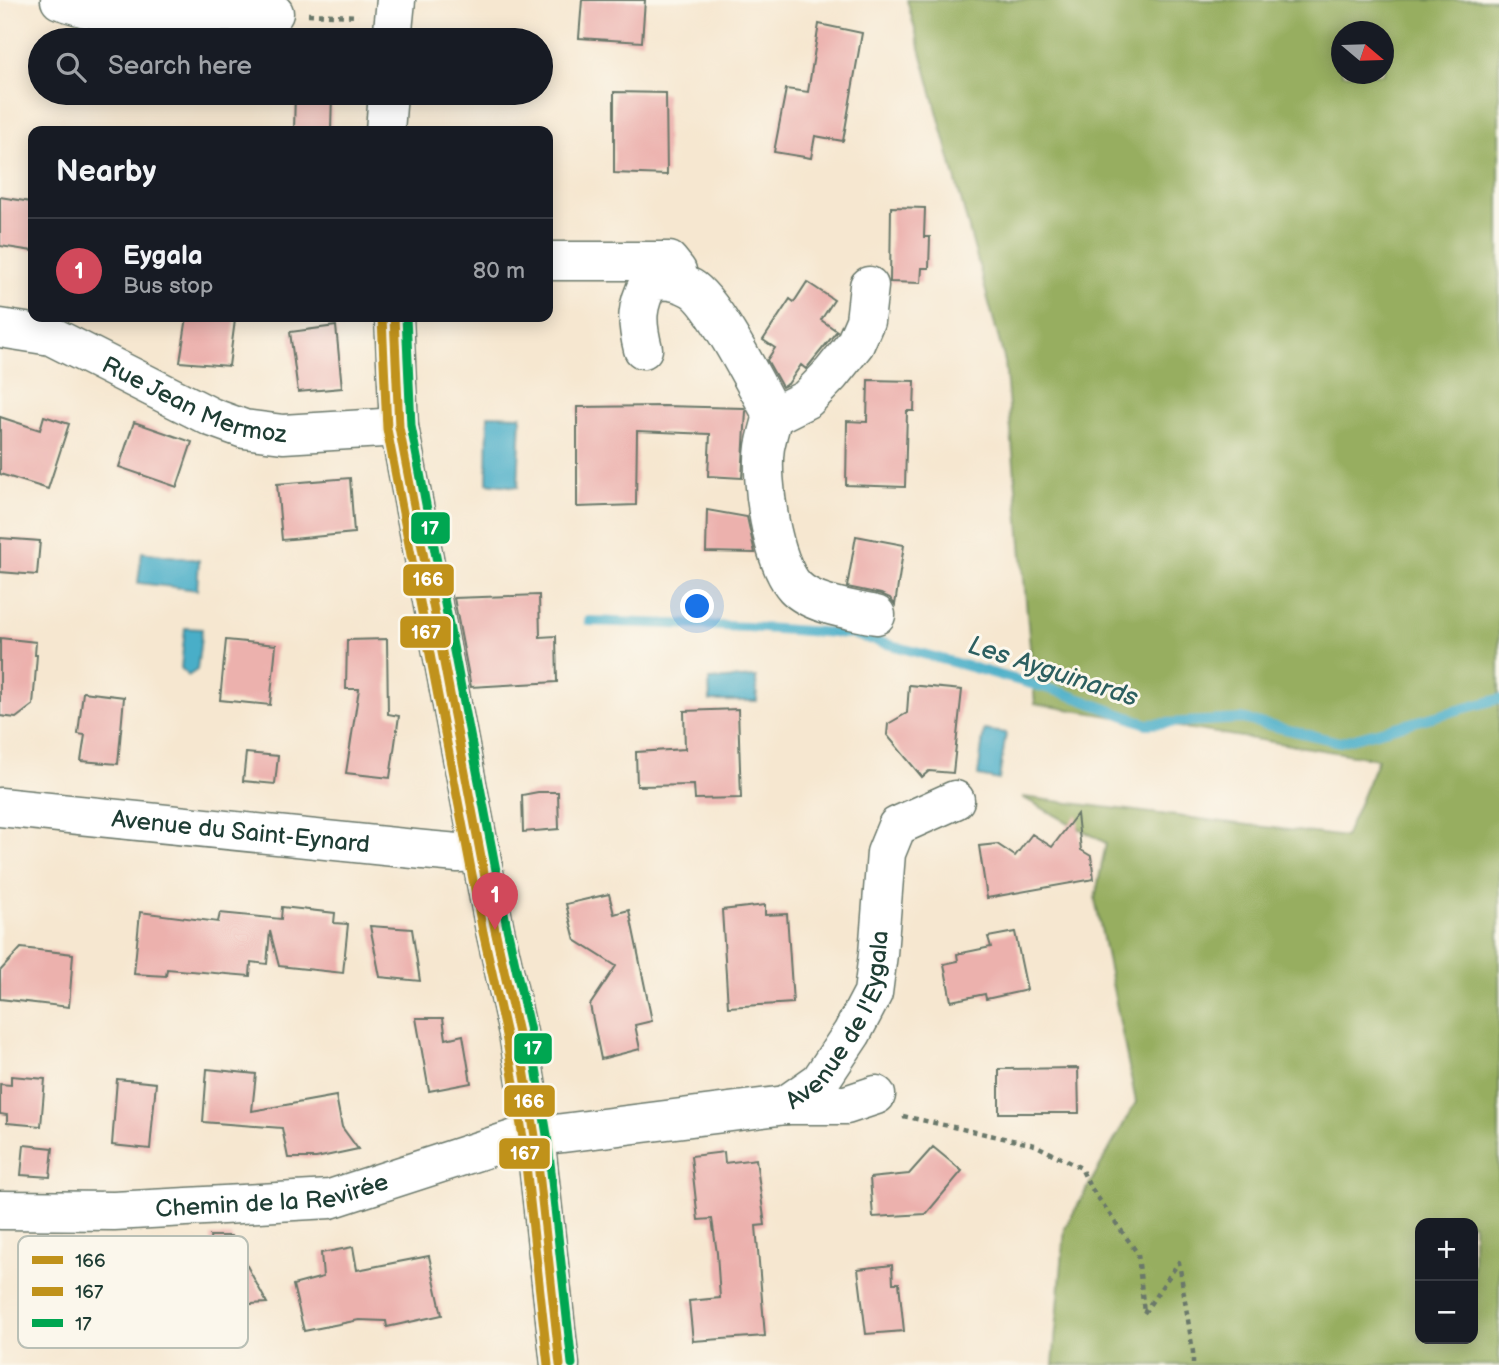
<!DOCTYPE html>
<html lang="en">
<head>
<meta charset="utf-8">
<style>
  :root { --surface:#171b24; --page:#242831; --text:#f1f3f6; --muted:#9ea1a6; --line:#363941; --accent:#d1495b }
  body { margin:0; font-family:"Balsamiq Sans",sans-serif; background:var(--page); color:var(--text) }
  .controls { position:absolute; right:21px; bottom:21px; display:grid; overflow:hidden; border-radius:14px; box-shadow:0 4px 18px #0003 }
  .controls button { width:63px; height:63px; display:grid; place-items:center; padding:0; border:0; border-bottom:2px solid var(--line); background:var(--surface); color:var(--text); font:35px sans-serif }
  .compass { position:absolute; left:1331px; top:21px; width:63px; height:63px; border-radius:50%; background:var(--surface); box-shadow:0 4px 18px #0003; rotate:109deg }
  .you { position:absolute; left:698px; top:607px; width:24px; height:24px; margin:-18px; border:5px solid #fff; border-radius:50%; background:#1a73e8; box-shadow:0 0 0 10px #1a73e833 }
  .badge { display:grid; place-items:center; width:46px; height:46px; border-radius:50%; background:var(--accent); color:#fff; font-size:23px; font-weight:700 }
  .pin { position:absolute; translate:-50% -58px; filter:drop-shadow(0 2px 4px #0008) }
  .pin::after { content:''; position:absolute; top:37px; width:24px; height:21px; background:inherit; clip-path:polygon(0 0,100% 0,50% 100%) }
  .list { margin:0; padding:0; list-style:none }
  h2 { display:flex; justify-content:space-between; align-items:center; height:91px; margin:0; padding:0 28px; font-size:30px }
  h2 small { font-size:23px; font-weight:400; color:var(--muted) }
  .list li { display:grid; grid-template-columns:46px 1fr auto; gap:21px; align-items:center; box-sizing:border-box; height:105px; padding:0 28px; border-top:2px solid var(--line) }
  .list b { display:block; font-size:26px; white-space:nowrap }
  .list p { margin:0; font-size:23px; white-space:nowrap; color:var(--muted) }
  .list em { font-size:23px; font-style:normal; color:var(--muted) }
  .icon { flex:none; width:38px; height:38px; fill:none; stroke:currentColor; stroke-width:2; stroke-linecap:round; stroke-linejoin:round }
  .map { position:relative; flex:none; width:1499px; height:1365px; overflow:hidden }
  .search { position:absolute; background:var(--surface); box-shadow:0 4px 18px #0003; left:28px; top:28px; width:525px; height:77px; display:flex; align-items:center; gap:18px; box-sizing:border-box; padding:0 24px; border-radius:38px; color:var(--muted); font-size:26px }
  .panel { position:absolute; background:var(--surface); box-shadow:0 4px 18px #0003; left:28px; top:126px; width:525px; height:196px; border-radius:14px }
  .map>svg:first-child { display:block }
  .forest { fill:#97ae60; stroke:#5b764a; stroke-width:2; fill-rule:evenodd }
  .water { fill:#49aec8; stroke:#34767e; stroke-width:2 }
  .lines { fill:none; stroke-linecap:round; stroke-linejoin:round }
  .stream { stroke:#49aec8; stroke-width:10 }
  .building { fill:#ecb1ad }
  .minor-casing { stroke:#6a786b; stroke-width:41 }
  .path { stroke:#6a786b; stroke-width:4.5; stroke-dasharray:5 5; stroke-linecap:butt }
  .minor { stroke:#fff; stroke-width:38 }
  .bus-1-casing { stroke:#fbf7ec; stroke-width:14 }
  .bus-2-casing { stroke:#fbf7ec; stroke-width:14 }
  .bus-3-casing { stroke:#fbf7ec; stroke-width:14 }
  .bus-1 { stroke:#c0921a; stroke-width:9 }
  .bus-2 { stroke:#c0921a; stroke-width:9 }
  .bus-3 { stroke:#00a651; stroke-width:9 }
  .labels { text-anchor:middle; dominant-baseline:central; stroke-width:6; stroke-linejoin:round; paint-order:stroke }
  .street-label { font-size:24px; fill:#1f3d34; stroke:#fbf7ec }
  .water-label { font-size:26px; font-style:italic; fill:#2c5f60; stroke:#fbf7ec }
  .key { fill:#fbf7ec; stroke:#b9bfb5; stroke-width:2 }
  .key-label { font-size:19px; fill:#1f3d34 }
  .line-badge { stroke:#fbf7ec; stroke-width:2.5 }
  .badge-label { font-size:19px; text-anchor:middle; font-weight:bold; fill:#fff }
</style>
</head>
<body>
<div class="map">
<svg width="1499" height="1365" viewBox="0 0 1499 1365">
  <rect width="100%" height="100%" fill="#fbf7ec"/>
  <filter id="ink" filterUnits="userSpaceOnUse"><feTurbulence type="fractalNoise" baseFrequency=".0143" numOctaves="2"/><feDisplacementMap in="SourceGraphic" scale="14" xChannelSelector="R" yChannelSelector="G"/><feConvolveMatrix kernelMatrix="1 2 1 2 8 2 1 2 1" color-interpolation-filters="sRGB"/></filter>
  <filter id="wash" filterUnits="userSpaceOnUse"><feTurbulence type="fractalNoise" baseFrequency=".00686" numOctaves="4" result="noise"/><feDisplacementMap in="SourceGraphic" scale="28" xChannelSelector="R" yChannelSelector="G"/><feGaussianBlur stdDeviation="1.57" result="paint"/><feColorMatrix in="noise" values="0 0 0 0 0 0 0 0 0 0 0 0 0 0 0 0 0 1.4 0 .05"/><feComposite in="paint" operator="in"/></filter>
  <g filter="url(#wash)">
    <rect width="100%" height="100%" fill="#f6e7d0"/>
    <path class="forest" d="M907,0H1499V1365H1053L1065,1228L1136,1102L1095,899L1106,843L1022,797L1345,837L1378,759L1035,704L1005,362ZM1342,32H1384V74H1342ZM1420,1223H1473V1339H1420Z"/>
    <path class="water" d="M488,415L521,416L518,487L487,483Z
      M142,552L199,560L197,590L138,583Z
      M185,628L202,629L197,670L188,676L181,668Z
      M756,677L757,701H710L709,680Z
      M984,730L1006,733L999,780L978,776Z"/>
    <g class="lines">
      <path class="stream" d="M589,621L748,627L851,634L1064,693L1147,724L1242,719L1340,742L1499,699"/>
    </g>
    <g id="blocks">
      <path class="building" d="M582,0H645L642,42L579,38Z
        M819,24L862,33L843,141L815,136L811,158L774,152L786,89L808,92Z
        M614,92L666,93L667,175L614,173Z
        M295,93H332L331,131H294Z
        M0,197L31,202L33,251L0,246Z
        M891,207L925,208L924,237H930L929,268H922L921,283L890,282Z
        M807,282L834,300L821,320L837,331L806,369L801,365L788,384L782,387L767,360L775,348L763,340L790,299L794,302Z
        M187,317L235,320L229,366L180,362Z
        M336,326L342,388L298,392L290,332Z
        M868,380L915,381L914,411H907L905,487L846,485L847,421L867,422Z
        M664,406L744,408L746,411L742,478L708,476L710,434L637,431L636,505L577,507V407Z
        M44,416L69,424L48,489L0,474V417L40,430Z
        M134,422L192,442L177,487L119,467Z
        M350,478L354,533L282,540L277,484Z
        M707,510L747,517L755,553L706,552Z
        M856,536L904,545L895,605L890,598L881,594L847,587Z
        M0,538L40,541L37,575L0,572Z
        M539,595L540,637L556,636L557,682L471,687L454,598Z
        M0,638L36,642L35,655H37L33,705L16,718L0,716Z
        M387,639L388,714L399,716L390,778L346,773L359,689H346L347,640Z
        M226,640L276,645L270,705L220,700Z
        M909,685L962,690L953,773L929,771L922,777L887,735L888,724L907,713Z
        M83,692L124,697L118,764L81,761L85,735L78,734Z
        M738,709L741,798L695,799L694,785L637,786L636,752L685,749L684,711Z
        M246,753L278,756L275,784L243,781Z
        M538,792H558L559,829L523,832L522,795Z
        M1077,814L1081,850L1091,856L1094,879L987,898L979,846L997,844L1015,856L1032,834L1052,847Z
        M609,894L614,914L629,910L652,1021L635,1025L640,1049L601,1059L590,1005L616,966L575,940L566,904Z
        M765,905V915L787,914L793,1003L728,1007L722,910Z
        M282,907L335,913L334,923L348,924L343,973L279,966L270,931L267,964L251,962L250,976L167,969L166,976L134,974L140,912L218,922L220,913L281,919Z
        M370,926L412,929L420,981L380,977Z
        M1015,932L1027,990L986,999L985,994L951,1001L944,964L958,961L957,954L991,947L988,937Z
        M21,948L73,954L69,1007L0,999V971Z
        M416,1018H443L446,1039L463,1035L471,1083L429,1091Z
        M1078,1068L1079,1113H999V1069Z
        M207,1069L256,1074L252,1111L336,1096L342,1127L358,1149L316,1158H288L282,1128L203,1122Z
        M11,1076L45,1079L41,1126L7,1123V1115L0,1114V1084L11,1085Z
        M117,1079L156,1083L150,1149L112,1145Z
        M24,1145L53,1148L50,1177L21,1175Z
        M933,1147L962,1171L926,1214L873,1217L870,1178L909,1174Z
        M724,1152L725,1163L756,1159L765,1225L756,1226L765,1336L693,1341L689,1301L720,1298L717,1253L712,1219L698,1220L691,1156Z
        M210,1236H231L267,1303L215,1306Z
        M353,1247L357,1270L429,1256L442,1315L387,1327L386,1321L359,1320L304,1331L293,1285L323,1277L321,1253Z
        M892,1265L893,1283H899L904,1331L866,1334L858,1269Z"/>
    </g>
  </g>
  <g filter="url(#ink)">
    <use href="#blocks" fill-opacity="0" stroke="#6a786b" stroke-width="2"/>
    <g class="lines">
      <g class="minor-casing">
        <g id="minor">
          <path d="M60,0L86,8L110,12L274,13"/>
          <path d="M392,40L396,0"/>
          <path d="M385,131L388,93"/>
          <path d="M548,261H669L677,271"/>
          <path d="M869,286L865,321L855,344L831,374L807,399L773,416C770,426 767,437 765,447C760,480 772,562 795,587C812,605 852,610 876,615"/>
          <path d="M394,317L399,427L495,930L518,1033L535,1136L560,1365"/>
          <path id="s1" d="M0,328L51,336L211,417L244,429L283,434L399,427"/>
          <path d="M643,349C636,321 636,307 649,282C663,279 678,281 691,288C714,301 758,389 773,416"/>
          <path id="s2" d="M0,807L424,850L458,853L481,852"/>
          <path id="s3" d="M786,1105L820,1081L852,1033L873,993L878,954L886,853L897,826L955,800"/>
          <path id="s4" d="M0,1210L114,1211L330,1199L515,1139L786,1105H846L876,1095"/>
        </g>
      </g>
      <path class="path" d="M308,14L358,16
        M903,1116L1035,1145L1081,1168L1089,1185L1138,1254L1144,1313
        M1144,1313L1179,1262L1193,1352V1365"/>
      <use href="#minor" class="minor"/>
      <g class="bus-1-casing">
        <path id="bus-1" d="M394,317L399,427L495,930L518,1033L535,1136L560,1365"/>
      </g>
      <g class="bus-2-casing">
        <path id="bus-2" d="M382,318L387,429L483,932L506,1035L523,1138L548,1365"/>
      </g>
      <g class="bus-3-casing">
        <path id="bus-3" d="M406,317L411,426L507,928L530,1031L547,1135L572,1364"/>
      </g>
      <use href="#bus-1" class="bus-1"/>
      <use href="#bus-2" class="bus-2"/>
      <use href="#bus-3" class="bus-3"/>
    </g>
  </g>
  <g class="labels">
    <g class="street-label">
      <text stroke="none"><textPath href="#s1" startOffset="210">Rue Jean Mermoz</textPath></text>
      <text stroke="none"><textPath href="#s2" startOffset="242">Avenue du Saint-Eynard</textPath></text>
      <text stroke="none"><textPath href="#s3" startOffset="105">Avenue de l'Eygala</textPath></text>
      <text stroke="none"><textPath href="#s4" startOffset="273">Chemin de la Revirée</textPath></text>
    </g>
    <g class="water-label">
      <text transform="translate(1053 672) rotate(18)">Les Ayguinards</text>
    </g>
  </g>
  <rect x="18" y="1236" width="230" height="112" rx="10" class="key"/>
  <rect x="32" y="1256" width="31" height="8" fill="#c0921a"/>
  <rect x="32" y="1287" width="31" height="9" fill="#c0921a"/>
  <rect x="32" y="1319" width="31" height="8" fill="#00a651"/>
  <g class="key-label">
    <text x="75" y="1267">166</text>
    <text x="75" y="1298">167</text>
    <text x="75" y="1330">17</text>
  </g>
  <g class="line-badge">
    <rect x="410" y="511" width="41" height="34" rx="7" fill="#00a651"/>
    <rect x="402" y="563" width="53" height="34" rx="7" fill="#c0921a"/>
    <rect x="399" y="615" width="53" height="34" rx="7" fill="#c0921a"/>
    <rect x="513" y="1032" width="40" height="33" rx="7" fill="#00a651"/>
    <rect x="503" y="1084" width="53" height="34" rx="7" fill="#c0921a"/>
    <rect x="498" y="1137" width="53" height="33" rx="7" fill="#c0921a"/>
  </g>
  <g class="badge-label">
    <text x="430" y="535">17</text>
    <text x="428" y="586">166</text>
    <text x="426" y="639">167</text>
    <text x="533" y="1055">17</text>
    <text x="529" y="1108">166</text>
    <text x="525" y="1160">167</text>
  </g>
</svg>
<div class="controls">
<button>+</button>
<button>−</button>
</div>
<svg class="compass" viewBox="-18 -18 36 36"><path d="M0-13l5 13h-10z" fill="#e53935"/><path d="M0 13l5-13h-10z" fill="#9ea1a6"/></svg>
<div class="you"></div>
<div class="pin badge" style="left:495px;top:930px">1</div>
<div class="search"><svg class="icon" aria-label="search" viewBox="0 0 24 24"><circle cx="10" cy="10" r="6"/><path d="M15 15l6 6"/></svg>Search here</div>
<section class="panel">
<h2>Nearby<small></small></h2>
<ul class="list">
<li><span class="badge">1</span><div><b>Eygala</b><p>Bus stop</p></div><em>80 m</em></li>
</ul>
</section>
</div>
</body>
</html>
